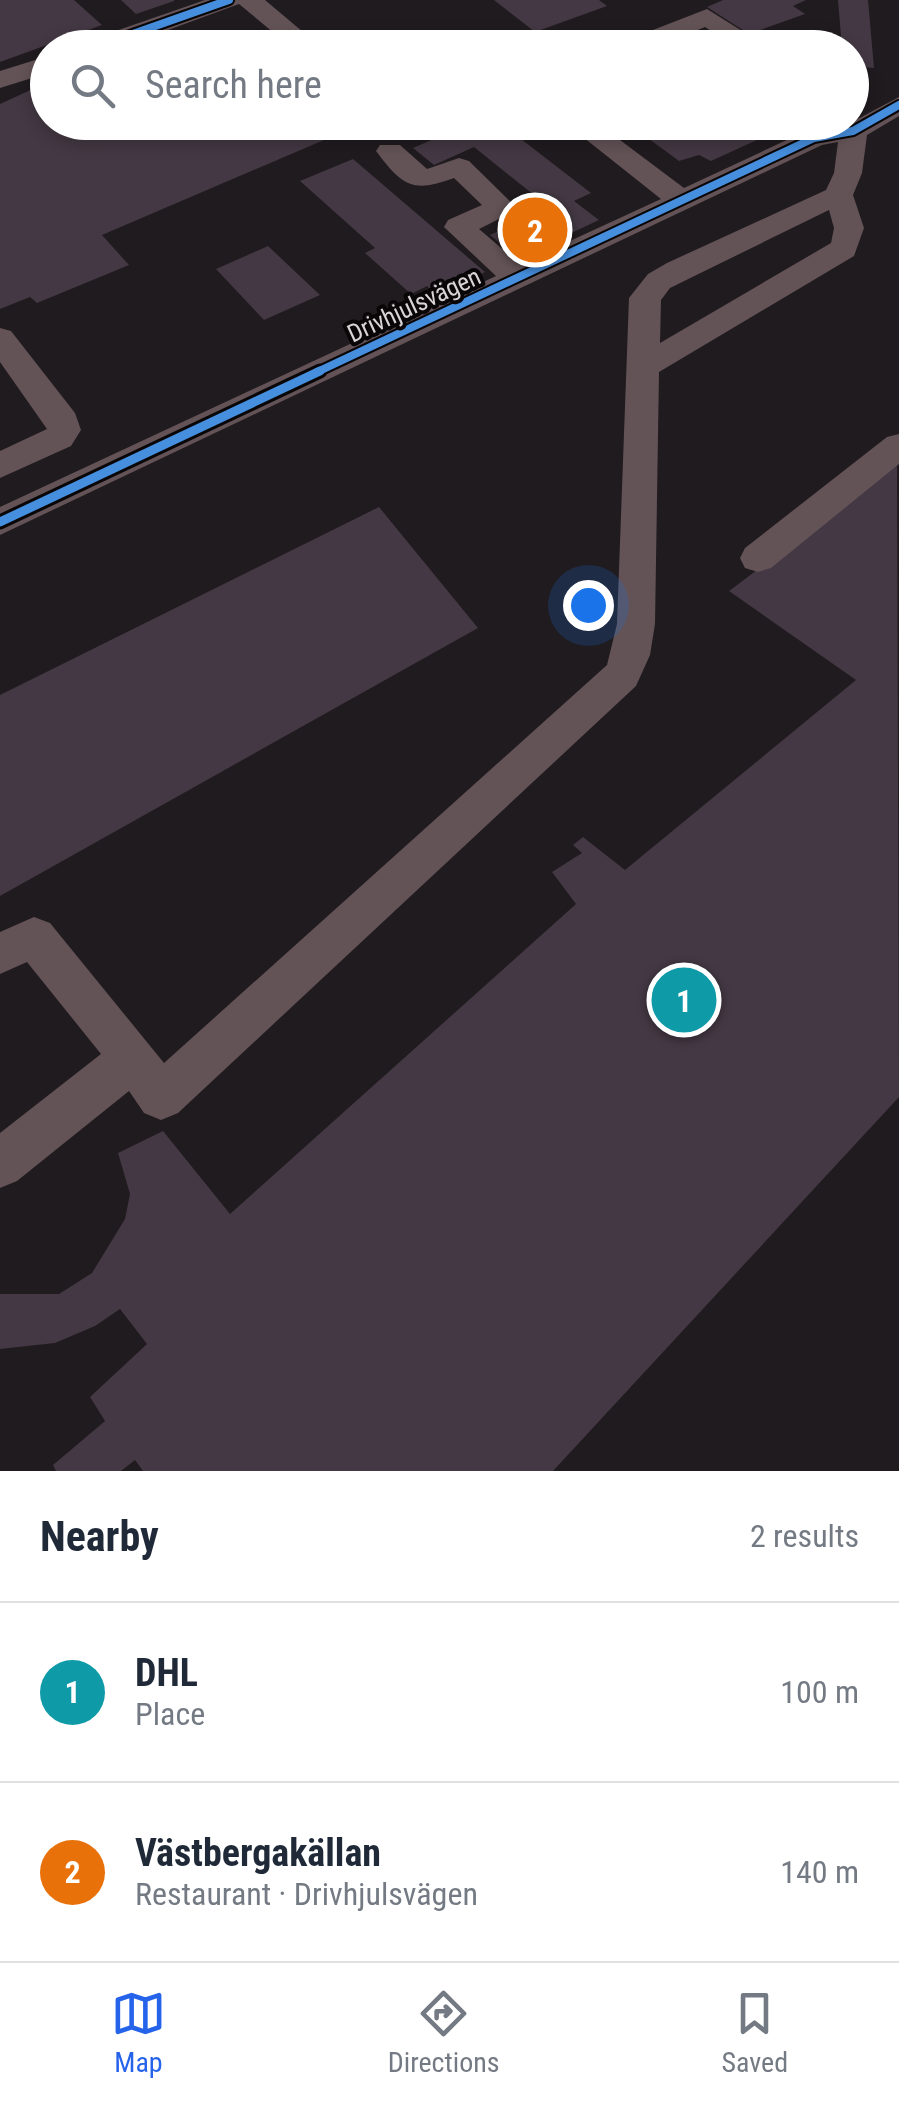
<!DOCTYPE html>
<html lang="en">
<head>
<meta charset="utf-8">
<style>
  :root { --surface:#fff; --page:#f6f6f7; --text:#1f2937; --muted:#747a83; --line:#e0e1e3; --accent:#2563eb }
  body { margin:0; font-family:"Roboto Condensed",sans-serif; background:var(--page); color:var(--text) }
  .you { position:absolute; left:588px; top:605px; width:35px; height:35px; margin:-25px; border:8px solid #fff; border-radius:50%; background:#1a73e8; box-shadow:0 0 0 15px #1a73e833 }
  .badge { display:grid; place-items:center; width:65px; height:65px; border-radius:50%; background:var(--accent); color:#fff; font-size:32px; font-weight:700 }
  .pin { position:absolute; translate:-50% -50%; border:5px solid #fff; box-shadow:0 2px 10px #0006 }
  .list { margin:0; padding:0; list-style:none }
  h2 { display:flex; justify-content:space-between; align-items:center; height:130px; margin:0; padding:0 40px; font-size:42px }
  h2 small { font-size:32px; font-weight:400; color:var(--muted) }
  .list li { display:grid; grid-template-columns:65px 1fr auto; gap:30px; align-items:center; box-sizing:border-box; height:180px; padding:0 40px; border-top:2px solid var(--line) }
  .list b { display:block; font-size:38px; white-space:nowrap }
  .list p { margin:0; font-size:32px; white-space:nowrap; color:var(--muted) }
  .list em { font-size:32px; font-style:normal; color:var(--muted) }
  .icon { flex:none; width:55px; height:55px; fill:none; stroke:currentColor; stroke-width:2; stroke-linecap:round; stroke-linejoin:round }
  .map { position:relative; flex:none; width:899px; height:1471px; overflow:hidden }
  .search { position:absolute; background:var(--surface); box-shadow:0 5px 15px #0003; left:30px; right:30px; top:30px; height:110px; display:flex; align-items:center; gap:25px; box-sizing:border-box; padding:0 35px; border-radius:55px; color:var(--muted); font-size:38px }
  .sheet { height:490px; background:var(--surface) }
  nav { display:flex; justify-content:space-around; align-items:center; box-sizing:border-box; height:140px; border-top:2px solid var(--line); background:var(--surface); font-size:28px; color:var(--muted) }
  nav a { display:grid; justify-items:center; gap:5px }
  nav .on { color:var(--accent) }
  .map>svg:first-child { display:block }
  .building { fill:#433843 }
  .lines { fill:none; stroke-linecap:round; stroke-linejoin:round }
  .minor { fill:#635357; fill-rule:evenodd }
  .cycleway-far1-casing { stroke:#090607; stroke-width:12 }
  .cycleway-casing { stroke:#090607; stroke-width:15 }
  .cycleway-far1 { stroke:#468fdf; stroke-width:8 }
  .cycleway { stroke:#468fdf; stroke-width:9 }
  .labels { text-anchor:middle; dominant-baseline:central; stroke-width:8; stroke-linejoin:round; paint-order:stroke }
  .far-street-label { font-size:25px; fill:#dad4d7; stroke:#090607 }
</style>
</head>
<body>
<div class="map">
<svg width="899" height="1471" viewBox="0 0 899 1471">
  <rect width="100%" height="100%" fill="#201b1e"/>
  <path class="building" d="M0,0H74L102,25L0,62Z
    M121,0H174V1L136,14Z
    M494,0H599L607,6L535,32Z
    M723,0H806L793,6L805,14L749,34L707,7Z
    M838,0H868L874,68L852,66V48H842Z
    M712,29L741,48H668L694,32L699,35Z
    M37,87L48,97V122H366L102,235L129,265L37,303L30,297L0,309V104Z
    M473,122H499L591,193L574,201L599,220L518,258L490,235L550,208L474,147L434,165L413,148Z
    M626,122H796L711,161L699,155L679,161Z
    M353,159L485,272L436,295L427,286L411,294L365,253L375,248L300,181Z
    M268,246L320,295L264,320L216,269Z
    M897,465L899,1097L553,1471H143L135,1460L121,1471H56L53,1465L105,1421L90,1397L147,1344L120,1309L95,1326L55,1343L0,1349V1294H59L92,1273L125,1219L130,1194L118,1153L163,1131L230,1214L576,904L552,872L582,853L573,845L583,837L625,870L856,680L729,591Z
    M379,507L478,628L0,896V695Z"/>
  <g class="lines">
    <path class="minor" d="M205,0H265L322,48H292L239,4L119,48H80L84,42Z
      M707,9L769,48H737L705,27L655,48H618L622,42Z
      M48,56V73L0,88V71Z
      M899,97V116L867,135L862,173L853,195L864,228L854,256L659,372L655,624L650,655L636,686L178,1113L161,1120L144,1113L129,1091L17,1181L0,1188V1133L101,1054L27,962L0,974V932L34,917L50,923L164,1063L607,665L617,624L629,298L648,274L667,263L826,190L834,173L838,142L822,145L0,535V507L496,276L444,227L448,220L482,205L454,178C413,193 403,187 376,151L380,145H400L427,169L459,158L469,161L516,207L511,213L479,229L520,264L661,199L564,122H596L684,188L804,132L852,122ZM829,210L834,228L831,243L660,343L661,300L670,288Z
      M0,328L11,331L75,413L81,430L71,446L0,478V451L47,429L0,362Z
      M899,434V464L771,568L758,572L745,568L740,558L745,548L887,437Z"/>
    <g class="cycleway-far1-casing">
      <path id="cycleway-far1" d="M93,48L229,0
        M315,373L814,138L853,131L899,105"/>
    </g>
    <g class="cycleway-casing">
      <path id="cycleway" d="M0,522L320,371"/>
    </g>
    <use href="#cycleway-far1" class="cycleway-far1"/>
    <use href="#cycleway" class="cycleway"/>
  </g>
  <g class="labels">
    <g class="far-street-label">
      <text transform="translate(414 305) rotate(-25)">Drivhjulsvägen</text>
    </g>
  </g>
</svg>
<div class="you"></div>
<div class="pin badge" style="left:684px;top:1000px;background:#0f9aa8">1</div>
<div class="pin badge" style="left:535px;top:230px;background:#e8710a">2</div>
<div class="search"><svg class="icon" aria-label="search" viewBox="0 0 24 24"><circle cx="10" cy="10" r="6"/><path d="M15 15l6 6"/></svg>Search here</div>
</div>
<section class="sheet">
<h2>Nearby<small>2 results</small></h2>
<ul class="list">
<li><span class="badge" style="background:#0f9aa8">1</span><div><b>DHL</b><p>Place</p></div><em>100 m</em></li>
<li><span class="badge" style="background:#e8710a">2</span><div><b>Västbergakällan</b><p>Restaurant · Drivhjulsvägen</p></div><em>140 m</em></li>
</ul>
</section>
<nav>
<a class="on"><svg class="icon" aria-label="map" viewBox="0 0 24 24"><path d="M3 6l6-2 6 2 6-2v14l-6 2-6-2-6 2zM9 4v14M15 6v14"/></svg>Map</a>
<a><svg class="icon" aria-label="directions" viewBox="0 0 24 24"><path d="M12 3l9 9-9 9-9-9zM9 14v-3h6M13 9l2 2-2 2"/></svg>Directions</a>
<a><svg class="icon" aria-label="saved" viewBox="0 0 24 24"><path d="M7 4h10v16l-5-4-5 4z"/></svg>Saved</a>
</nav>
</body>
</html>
